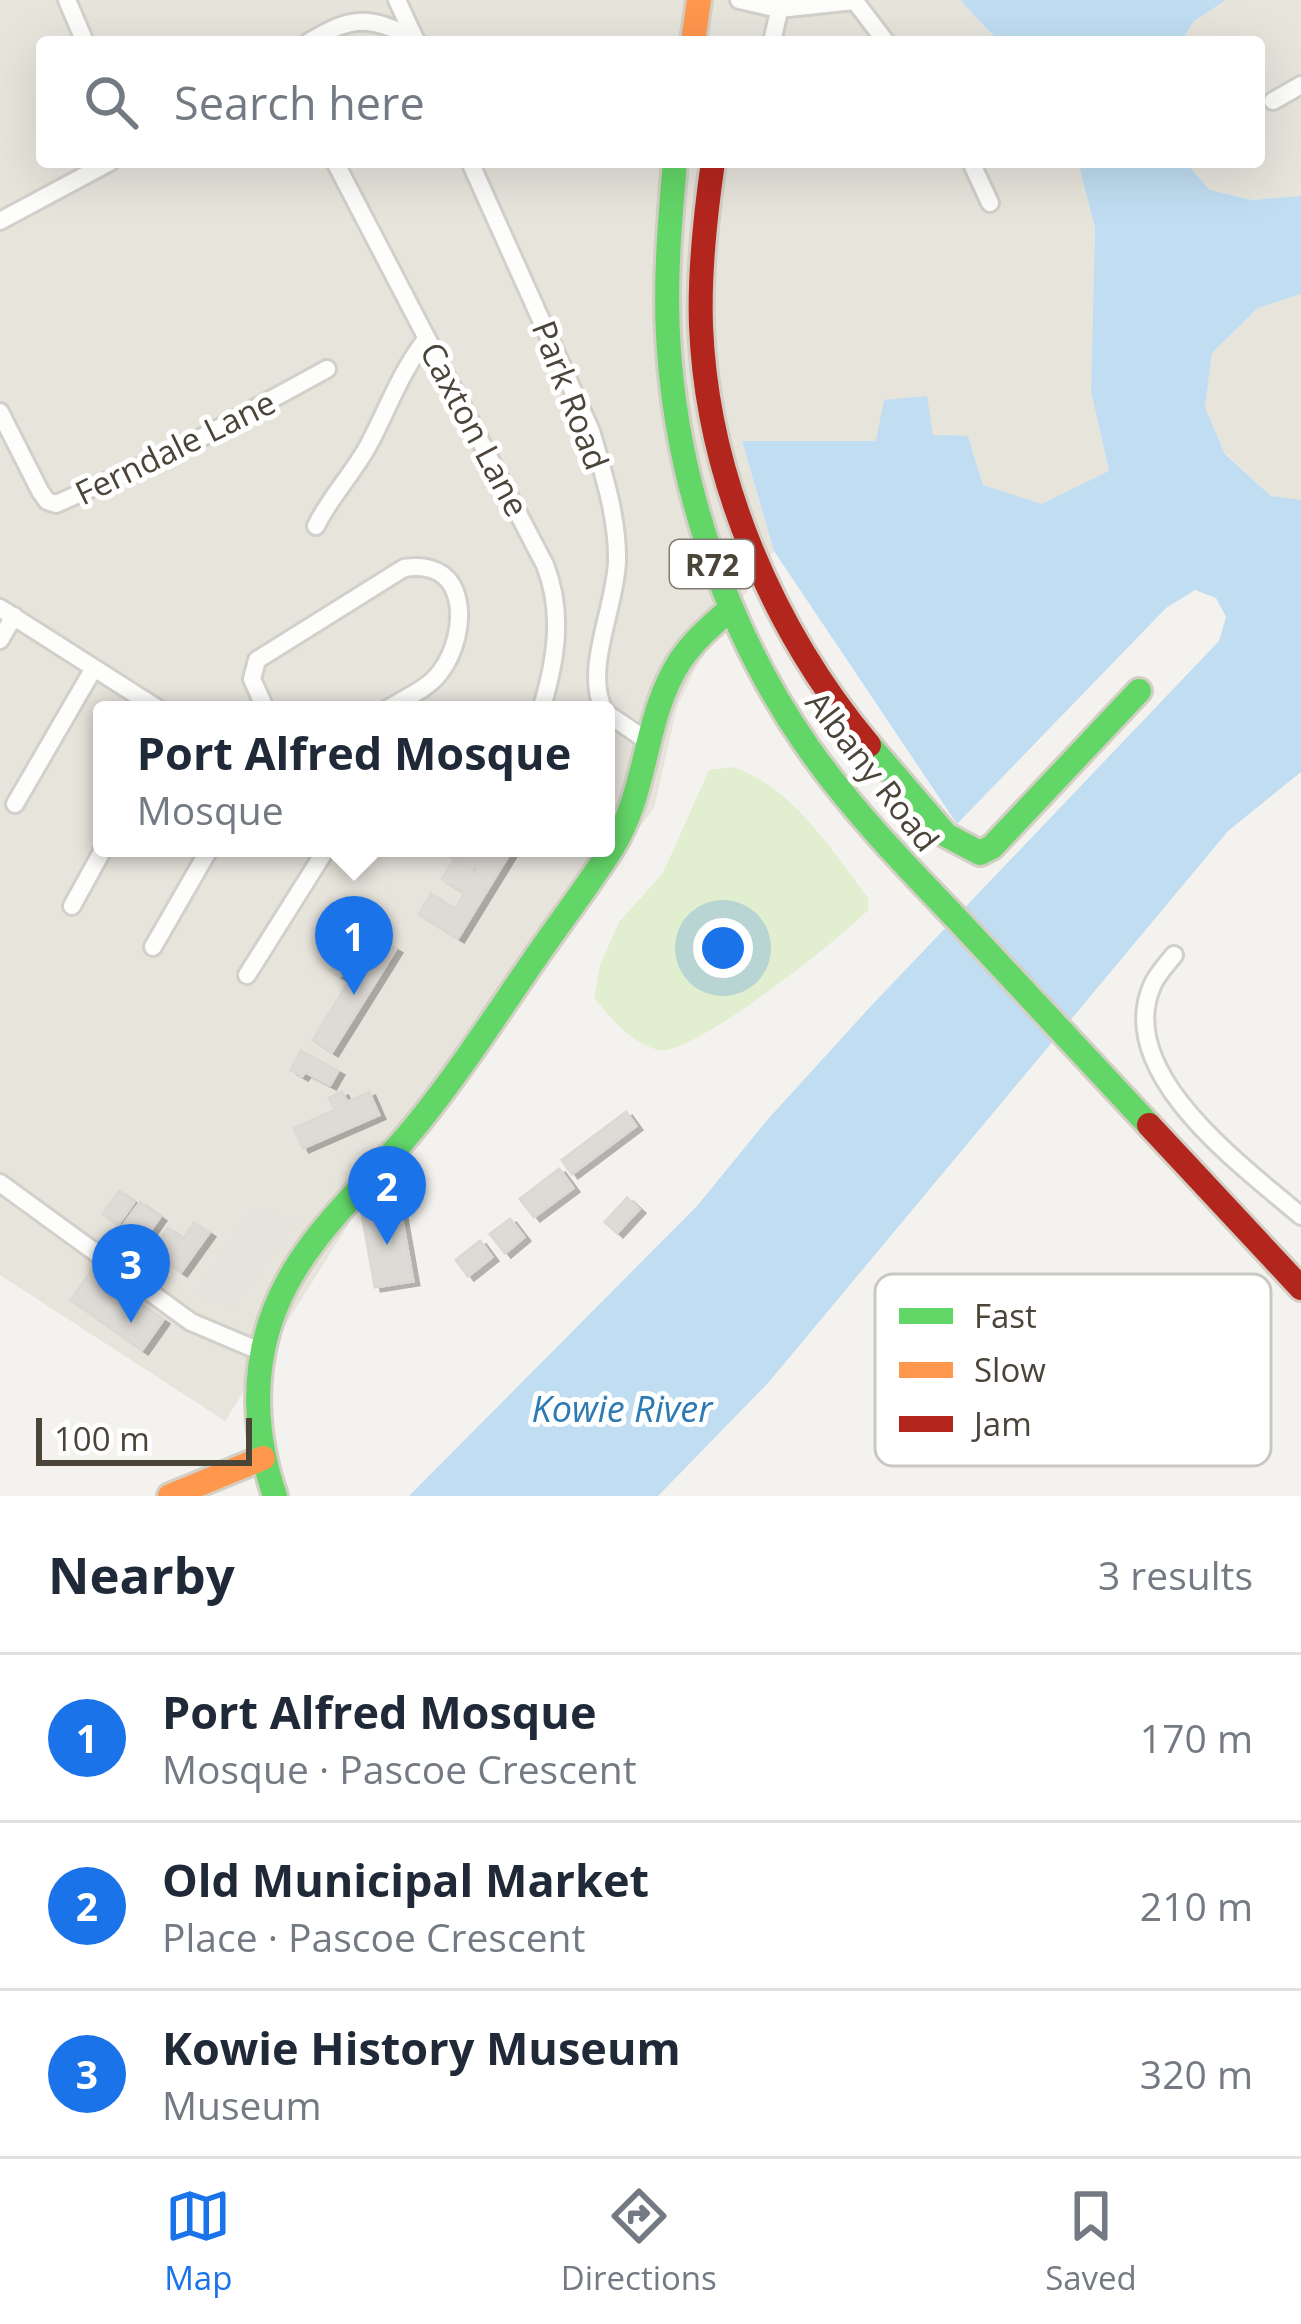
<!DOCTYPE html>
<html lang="en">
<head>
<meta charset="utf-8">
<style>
  :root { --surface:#fff; --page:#f6f6f7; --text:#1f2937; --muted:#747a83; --line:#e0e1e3; --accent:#1a73e8 }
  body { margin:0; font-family:"Open Sans",sans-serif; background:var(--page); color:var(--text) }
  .scale { position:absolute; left:36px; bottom:30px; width:216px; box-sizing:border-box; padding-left:12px; border:6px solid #4b4439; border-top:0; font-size:33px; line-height:42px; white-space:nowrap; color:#4b4439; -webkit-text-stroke:9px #fff; paint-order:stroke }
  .you { position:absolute; left:723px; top:948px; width:42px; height:42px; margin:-30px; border:9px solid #fff; border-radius:50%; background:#1a73e8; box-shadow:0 0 0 18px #1a73e833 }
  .badge { display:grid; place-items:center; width:78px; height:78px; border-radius:50%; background:var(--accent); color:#fff; font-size:39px; font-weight:700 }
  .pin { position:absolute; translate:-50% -99px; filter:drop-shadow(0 3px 6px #0008) }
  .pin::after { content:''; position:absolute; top:63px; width:42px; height:36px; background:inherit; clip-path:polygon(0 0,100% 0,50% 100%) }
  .popup { position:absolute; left:93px; top:701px; width:522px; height:156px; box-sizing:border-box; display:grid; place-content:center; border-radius:12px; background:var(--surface); filter:drop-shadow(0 3px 9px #0005); font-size:39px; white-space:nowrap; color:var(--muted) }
  .popup b { font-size:45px; color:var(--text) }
  .popup::after { content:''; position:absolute; left:50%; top:100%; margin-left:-24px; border:24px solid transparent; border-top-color:var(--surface) }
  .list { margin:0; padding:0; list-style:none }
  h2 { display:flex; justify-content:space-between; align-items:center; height:156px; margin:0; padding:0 48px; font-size:51px }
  h2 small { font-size:39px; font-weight:400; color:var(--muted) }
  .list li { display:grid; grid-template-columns:78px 1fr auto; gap:36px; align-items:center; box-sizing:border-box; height:168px; padding:0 48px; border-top:3px solid var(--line) }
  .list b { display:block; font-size:45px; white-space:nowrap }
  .list p { margin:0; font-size:39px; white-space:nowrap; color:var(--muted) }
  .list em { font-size:39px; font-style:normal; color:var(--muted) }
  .icon { flex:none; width:66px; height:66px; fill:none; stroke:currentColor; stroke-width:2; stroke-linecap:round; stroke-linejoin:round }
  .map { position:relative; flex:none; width:1301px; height:1496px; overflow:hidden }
  .search { position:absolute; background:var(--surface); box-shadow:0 12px 48px #0002; left:36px; right:36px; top:36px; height:132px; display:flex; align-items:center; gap:30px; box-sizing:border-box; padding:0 42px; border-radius:12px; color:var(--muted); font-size:45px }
  .sheet { height:660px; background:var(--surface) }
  nav { display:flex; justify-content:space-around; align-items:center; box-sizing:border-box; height:168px; border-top:3px solid var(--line); background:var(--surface); font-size:33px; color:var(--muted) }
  nav a { display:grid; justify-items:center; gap:6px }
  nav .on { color:var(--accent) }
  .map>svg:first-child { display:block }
  .residential { fill:#e7e4dc; fill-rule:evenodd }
  .green { fill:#e1eecf }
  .parking { fill:#e6e3df }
  .water { fill:#c0ddf1 }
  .building { fill:#dedbd6; stroke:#dcd9d4; stroke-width:3; filter:url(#shadow) }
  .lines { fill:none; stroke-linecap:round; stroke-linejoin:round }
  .street-casing { stroke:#d2d0cb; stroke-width:22 }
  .fast-casing { stroke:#d3cfc5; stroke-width:30 }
  .slow-casing { stroke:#d3cfc5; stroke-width:30 }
  .jam-casing { stroke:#d3cfc5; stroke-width:30 }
  .street { stroke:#fdfdfc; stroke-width:16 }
  .fast { stroke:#63d668; stroke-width:24 }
  .slow { stroke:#ff974d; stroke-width:24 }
  .jam { stroke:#b3261e; stroke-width:24 }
  .labels { text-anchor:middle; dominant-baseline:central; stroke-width:10; stroke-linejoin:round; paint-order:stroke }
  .shield { fill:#fff; stroke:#817c74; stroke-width:3 }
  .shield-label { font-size:30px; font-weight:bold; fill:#4b4439 }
  .street-label { font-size:33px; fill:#4b4439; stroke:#fff }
  .water-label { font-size:36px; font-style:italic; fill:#2e7ab2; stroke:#fff }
  .key { fill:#fff; stroke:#c9c7c4; stroke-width:3 }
  .key-label { font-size:33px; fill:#4b4439 }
</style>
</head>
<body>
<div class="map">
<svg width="1301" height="1496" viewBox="0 0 1301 1496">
  <defs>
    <filter id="shadow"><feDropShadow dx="6" dy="4" stdDeviation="0" flood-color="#0004"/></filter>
  </defs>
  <rect width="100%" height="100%" fill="#f4f2ee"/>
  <path class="residential" d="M0,0H960L998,42H42V162H1078L1095,228L1091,392L1109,472L1042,505L983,485L968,436H933L926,396L876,441H742L774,551L697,665L677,707L654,808L360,1206L225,1421L0,1275ZM102,710H606V848H102Z
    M1226,0H1301V196L1252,200L1210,190L1185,162H1259V42H1181L1194,21Z
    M1301,294V500L1271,496L1225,453L1205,407L1212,353L1258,308Z"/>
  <path class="green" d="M734,767C794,789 831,849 868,898V910C841,938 692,1057 659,1050C631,1044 611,1018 594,998L600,965L619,922L663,873L709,770Z"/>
  <path class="parking" d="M252,1209L298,1220L234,1307L194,1295Z"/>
  <path class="water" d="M960,0H1226L1194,21L1181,42H999Z
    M1078,162H1185L1210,190L1252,200L1301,196V294L1258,308L1212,353L1205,407L1225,454L1271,496L1301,500V772L1228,831L768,1383L658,1496H409L697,1206L769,1118L871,1006L1219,641L1226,617L1216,598L1195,590L1166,608L957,824L774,551L742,441H876L884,400L927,396L933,435L968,436L983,485L1042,504L1109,471L1091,392L1095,228Z"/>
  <path class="building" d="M456,848H513L458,938L419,914L431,894L455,909L465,893L442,879L454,860L475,873L478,868L474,866L472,870L451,857Z
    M376,937L396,949L332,1052L313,1040Z
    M341,952L352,958L340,976L330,970Z
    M301,1051L338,1071L330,1085L305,1072L302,1076L291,1070Z
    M342,1092L347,1102L369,1092L379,1115L303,1148L294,1128L335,1110L329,1098Z
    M626,1112L636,1126L572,1174L562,1160Z
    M559,1169L573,1188L534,1217L520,1199Z
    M119,1191L134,1202L118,1225L103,1214Z
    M627,1198L639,1209L617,1233L605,1222Z
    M140,1202L160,1217L143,1241L122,1227Z
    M399,1202L413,1281L375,1287L361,1209Z
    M510,1219L524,1237L505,1253L490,1234Z
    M194,1223L209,1233L181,1272L152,1252L168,1228L183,1239Z
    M480,1241L492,1257L468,1276L456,1260Z
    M91,1271L135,1305L137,1302L163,1320L142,1350L71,1300Z"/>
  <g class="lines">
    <g class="street-casing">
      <path id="street" d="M67,0L85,42
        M397,0L416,41
        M739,0L779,9L854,1
        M854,0L886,42
        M309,42C353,15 370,16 415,39
        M772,42L781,2
        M1273,101L1301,85
        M335,162L545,565C564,613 556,661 541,710
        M470,162L591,431C603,472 618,518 617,561C616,606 583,670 604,710
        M971,162L990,203
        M0,221L110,162
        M0,412L40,491L47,501L56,504L186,446L327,369
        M316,526C330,497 352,475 368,446C388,409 400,372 427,338
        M0,608L160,710
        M0,640L14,616
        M266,710L252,679L257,660L404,568C470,557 469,633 441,671C429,689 404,698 386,710
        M606,713L652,744
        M15,804L94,668
        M72,906L104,848
        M153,947L210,848
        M1174,955C1167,964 1156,975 1152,986C1114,1074 1244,1167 1301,1216
        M247,975L327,848
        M0,1183L191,1322L262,1352"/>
    </g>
    <g class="fast-casing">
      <path id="fast" d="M675,162C670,220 665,277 668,335C675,478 725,628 807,746C851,809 903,863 956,918C1020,987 1085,1056 1149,1125
        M869,745L946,835L980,853L992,847L1139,691
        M275,1496C254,1435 251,1370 275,1309C304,1235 369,1184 418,1123C460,1071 496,1015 534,960C560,922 588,886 612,848C649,789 643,718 680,661C693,641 712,625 730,609"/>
    </g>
    <g class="slow-casing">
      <path id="slow" d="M693,42L699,0
        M170,1496L263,1458"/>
    </g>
    <g class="jam-casing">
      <path id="jam" d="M713,162C705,217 699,271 701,326C707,477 773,630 869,745
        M1149,1125L1301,1288"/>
    </g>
    <use href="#street" class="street"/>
    <use href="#fast" class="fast"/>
    <use href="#slow" class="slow"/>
    <use href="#jam" class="jam"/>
  </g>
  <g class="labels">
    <rect class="shield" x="670" y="540" width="84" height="48" rx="9"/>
    <g class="shield-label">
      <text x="712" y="564">R72</text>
    </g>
    <g class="street-label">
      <text transform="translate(571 395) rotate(69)">Park Road</text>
      <text transform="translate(475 429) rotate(62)">Caxton Lane</text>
      <text transform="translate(175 447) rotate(-26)">Ferndale Lane</text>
      <text transform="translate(873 771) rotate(52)">Albany Road</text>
    </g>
    <g class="water-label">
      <text x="622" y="1408">Kowie River</text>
    </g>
  </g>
  <rect x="875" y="1274" width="396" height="192" rx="18" class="key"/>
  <rect x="899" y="1308" width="54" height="16" fill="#63d668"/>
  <rect x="899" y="1362" width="54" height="16" fill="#ff974d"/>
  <rect x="899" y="1416" width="54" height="16" fill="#b3261e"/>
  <g class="key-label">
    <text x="974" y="1328">Fast</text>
    <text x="974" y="1382">Slow</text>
    <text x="974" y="1436">Jam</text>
  </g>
</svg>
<div class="scale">100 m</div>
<div class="you"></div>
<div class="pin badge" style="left:354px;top:995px">1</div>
<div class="popup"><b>Port Alfred Mosque</b>Mosque</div>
<div class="pin badge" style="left:387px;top:1245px">2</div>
<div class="pin badge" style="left:131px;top:1323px">3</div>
<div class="search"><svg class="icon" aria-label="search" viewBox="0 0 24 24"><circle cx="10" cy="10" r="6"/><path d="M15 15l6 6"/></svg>Search here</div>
</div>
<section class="sheet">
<h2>Nearby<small>3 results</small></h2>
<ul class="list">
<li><span class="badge">1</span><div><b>Port Alfred Mosque</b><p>Mosque · Pascoe Crescent</p></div><em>170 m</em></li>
<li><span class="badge">2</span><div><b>Old Municipal Market</b><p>Place · Pascoe Crescent</p></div><em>210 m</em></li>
<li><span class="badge">3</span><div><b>Kowie History Museum</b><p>Museum</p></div><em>320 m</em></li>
</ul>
</section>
<nav>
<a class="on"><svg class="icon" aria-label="map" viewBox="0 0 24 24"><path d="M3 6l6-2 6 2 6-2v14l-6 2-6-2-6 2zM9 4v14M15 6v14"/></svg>Map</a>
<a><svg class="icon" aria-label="directions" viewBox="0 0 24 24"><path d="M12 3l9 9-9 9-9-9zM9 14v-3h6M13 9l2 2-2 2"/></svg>Directions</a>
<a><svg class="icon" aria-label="saved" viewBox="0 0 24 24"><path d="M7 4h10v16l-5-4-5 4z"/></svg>Saved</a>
</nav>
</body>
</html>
